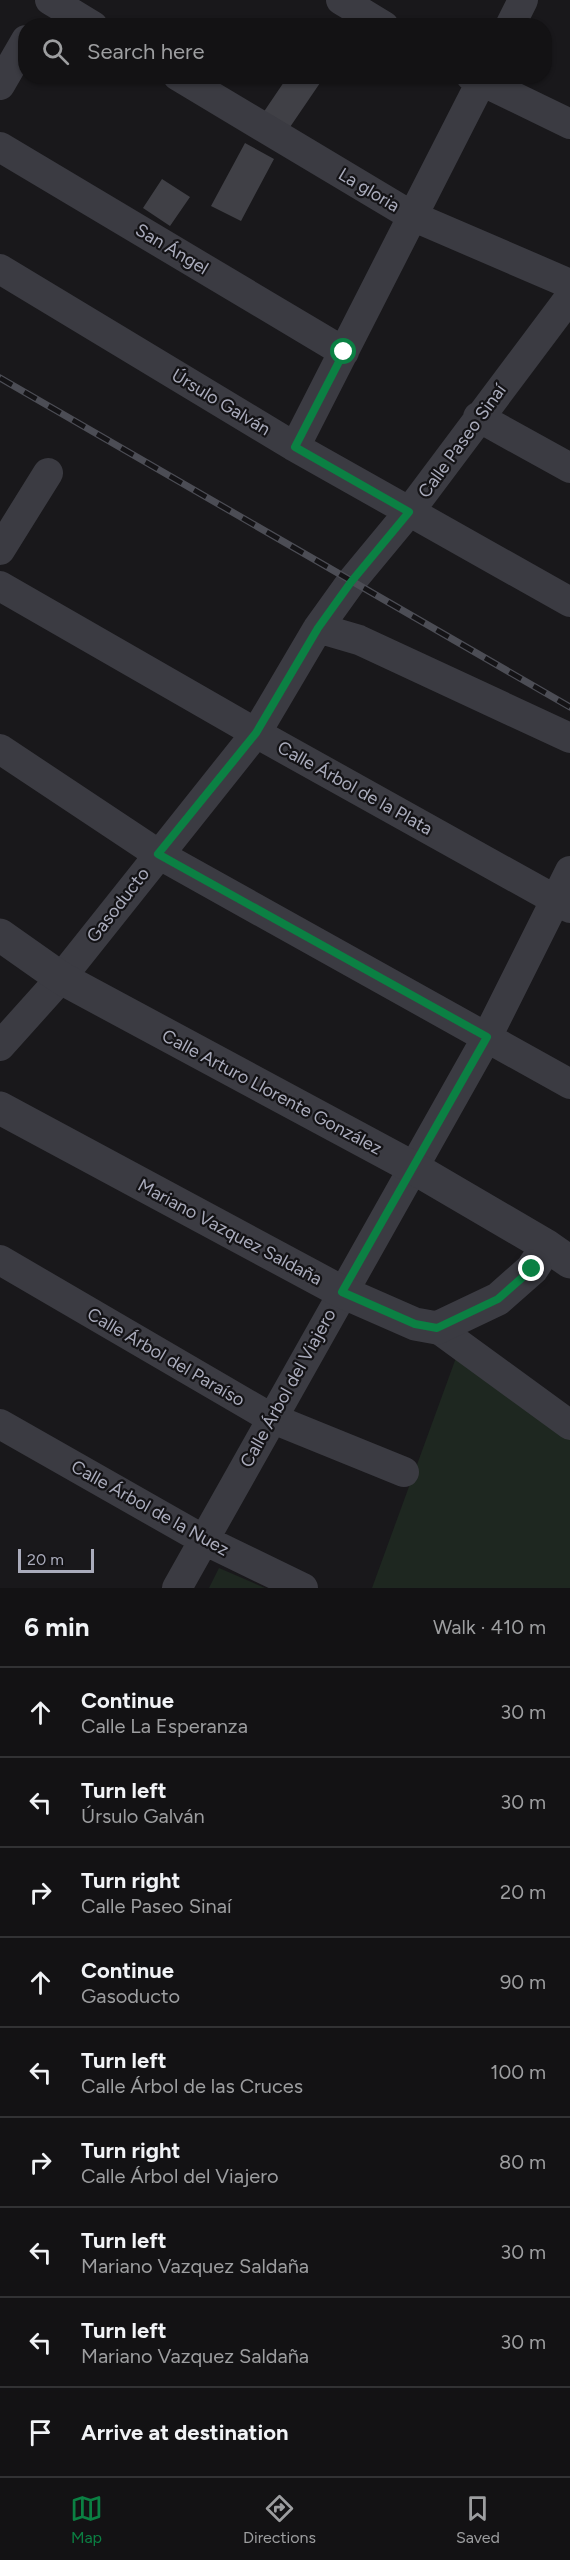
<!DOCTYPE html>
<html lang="en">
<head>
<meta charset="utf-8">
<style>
  :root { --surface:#131214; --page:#1c1b1d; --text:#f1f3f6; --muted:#9d9ea0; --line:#323234; --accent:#0b8043 }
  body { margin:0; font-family:Figtree,sans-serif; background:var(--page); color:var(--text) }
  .scale { position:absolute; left:18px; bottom:15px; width:76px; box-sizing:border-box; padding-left:6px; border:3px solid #aaacbc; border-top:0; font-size:16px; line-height:21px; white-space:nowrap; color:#aaacbc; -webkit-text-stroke:4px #141316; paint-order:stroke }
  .stop { position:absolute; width:18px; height:18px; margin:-14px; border:4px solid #0b8043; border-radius:50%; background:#fff }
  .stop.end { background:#0b8043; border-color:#fff; box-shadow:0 2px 6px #0008 }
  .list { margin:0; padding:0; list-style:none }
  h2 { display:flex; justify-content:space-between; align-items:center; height:78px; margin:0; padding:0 24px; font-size:26px }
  h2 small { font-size:20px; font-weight:400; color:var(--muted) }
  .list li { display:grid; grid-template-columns:39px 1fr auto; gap:18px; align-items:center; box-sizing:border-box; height:90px; padding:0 24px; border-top:2px solid var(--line) }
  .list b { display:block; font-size:22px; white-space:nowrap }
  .list p { margin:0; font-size:20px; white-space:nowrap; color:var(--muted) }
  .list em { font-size:20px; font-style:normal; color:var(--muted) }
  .icon { flex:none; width:33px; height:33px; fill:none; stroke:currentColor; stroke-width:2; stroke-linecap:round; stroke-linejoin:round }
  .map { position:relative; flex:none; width:570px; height:1588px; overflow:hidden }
  .search { position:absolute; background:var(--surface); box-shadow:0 2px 4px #0004; left:18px; right:18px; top:18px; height:66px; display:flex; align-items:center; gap:15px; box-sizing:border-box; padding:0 21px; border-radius:24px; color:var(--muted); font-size:22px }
  .sheet { height:888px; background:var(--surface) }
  nav { display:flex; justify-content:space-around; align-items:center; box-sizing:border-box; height:84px; border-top:2px solid var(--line); background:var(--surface); font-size:16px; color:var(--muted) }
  nav a { display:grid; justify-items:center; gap:3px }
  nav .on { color:var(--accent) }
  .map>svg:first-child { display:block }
  .green { fill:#1e2720 }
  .building { fill:#404046 }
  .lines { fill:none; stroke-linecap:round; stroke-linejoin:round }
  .minor { stroke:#3b3b42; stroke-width:30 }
  .tertiary { stroke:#3b3b42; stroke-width:33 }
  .rail-casing { stroke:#4c4d55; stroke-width:7 }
  .rail { stroke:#141316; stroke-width:4.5; stroke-dasharray:14; stroke-linecap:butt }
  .route { stroke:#0b8043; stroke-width:8 }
  .labels { text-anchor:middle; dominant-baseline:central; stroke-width:4.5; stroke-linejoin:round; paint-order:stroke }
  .street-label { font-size:18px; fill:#aaacbc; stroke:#141316 }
</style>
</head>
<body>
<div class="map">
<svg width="570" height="1588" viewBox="0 0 570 1588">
  <rect width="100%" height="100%" fill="#19181b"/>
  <path class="green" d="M457,1355L570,1438V1588H372Z
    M219,1568L265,1588H209Z"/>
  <path class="building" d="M288,76H310L320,83L288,130L263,113Z
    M245,143L274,159L241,221L211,206Z
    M162,179L190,197L170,226L143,208Z"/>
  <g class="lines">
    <path class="minor" d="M50,0L93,26
      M341,0L384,26
      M510,26L523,0
      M178,76L412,216L570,284
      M471,76L570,124
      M0,85L26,40
      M0,147L344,352
      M0,269L295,447L570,602
      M478,417L570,468
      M295,447L484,76
      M0,550L48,473
      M0,586L256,733L570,908
      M318,628L359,640L570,738
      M0,749L158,854L570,1084
      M0,1046L61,978L256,733L318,628L351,582L409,512L570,297
      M0,1260L271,1418L404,1472
      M437,1328L570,1425
      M0,1424L204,1540L303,1588
      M177,1588L487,1037L570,871"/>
    <path class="tertiary" d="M0,935L61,978L412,1167L547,1246L570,1262
      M0,1108L342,1292L415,1324L437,1328L498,1299L532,1269L547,1246"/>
    <g class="rail-casing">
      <path id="rail" d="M0,378L570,707"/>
    </g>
    <use href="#rail" class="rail"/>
  </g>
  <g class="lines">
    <path class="route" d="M344,352L295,447L409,512L351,582L318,628L256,733L158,854L487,1037L342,1292L415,1324L437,1328L498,1299L532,1269"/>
  </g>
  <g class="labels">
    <g class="street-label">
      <text transform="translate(369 190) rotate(31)">La gloria</text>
      <text transform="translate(172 249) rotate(31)">San Ángel</text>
      <text transform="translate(221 402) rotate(31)">Úrsulo Galván</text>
      <text transform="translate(462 441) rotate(-54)">Calle Paseo Sinaí</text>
      <text transform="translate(355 788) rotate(29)">Calle Árbol de la Plata</text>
      <text transform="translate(118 905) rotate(-52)">Gasoducto</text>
      <text transform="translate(272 1092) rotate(28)">Calle Arturo Llorente González</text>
      <text transform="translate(230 1232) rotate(28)">Mariano Vazquez Saldaña</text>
      <text transform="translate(166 1357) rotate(30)">Calle Árbol del Paraíso</text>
      <text transform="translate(288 1388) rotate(-61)">Calle Árbol del Viajero</text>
      <text transform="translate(150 1508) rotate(29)">Calle Árbol de la Nuez</text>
    </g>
  </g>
</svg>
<div class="scale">20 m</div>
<div class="stop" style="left:344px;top:352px"></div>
<div class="stop end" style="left:532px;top:1269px"></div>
<div class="search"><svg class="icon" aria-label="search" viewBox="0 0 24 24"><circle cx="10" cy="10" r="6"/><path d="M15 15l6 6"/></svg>Search here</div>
</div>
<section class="sheet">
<h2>6 min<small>Walk · 410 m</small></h2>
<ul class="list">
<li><svg class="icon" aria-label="ahead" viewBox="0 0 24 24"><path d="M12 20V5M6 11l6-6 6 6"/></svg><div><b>Continue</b><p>Calle La Esperanza</p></div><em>30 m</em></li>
<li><svg class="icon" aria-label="left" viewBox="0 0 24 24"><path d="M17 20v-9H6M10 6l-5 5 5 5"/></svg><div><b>Turn left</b><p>Úrsulo Galván</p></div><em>30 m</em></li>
<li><svg class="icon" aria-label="right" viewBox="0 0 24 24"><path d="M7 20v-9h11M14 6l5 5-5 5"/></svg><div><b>Turn right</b><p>Calle Paseo Sinaí</p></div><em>20 m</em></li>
<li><svg class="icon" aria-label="ahead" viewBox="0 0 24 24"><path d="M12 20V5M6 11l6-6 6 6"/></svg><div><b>Continue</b><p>Gasoducto</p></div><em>90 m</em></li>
<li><svg class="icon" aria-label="left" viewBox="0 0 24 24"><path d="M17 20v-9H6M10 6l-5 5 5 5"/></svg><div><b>Turn left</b><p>Calle Árbol de las Cruces</p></div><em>100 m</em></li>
<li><svg class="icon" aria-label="right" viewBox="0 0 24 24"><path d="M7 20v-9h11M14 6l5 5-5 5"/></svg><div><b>Turn right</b><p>Calle Árbol del Viajero</p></div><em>80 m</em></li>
<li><svg class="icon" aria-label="left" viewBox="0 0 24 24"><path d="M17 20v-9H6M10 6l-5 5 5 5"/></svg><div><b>Turn left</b><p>Mariano Vazquez Saldaña</p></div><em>30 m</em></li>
<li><svg class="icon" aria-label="left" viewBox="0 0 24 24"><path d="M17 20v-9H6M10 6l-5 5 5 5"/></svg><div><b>Turn left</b><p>Mariano Vazquez Saldaña</p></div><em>30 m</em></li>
<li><svg class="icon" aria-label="arrive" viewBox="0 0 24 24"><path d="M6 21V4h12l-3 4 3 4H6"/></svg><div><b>Arrive at destination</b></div></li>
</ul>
</section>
<nav>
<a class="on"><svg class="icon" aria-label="map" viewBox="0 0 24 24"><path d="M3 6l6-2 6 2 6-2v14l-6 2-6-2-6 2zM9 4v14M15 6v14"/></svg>Map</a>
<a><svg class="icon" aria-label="directions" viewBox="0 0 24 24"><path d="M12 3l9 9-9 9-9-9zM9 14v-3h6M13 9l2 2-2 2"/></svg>Directions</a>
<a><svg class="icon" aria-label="saved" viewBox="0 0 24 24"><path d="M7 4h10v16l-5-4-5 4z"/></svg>Saved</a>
</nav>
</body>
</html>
